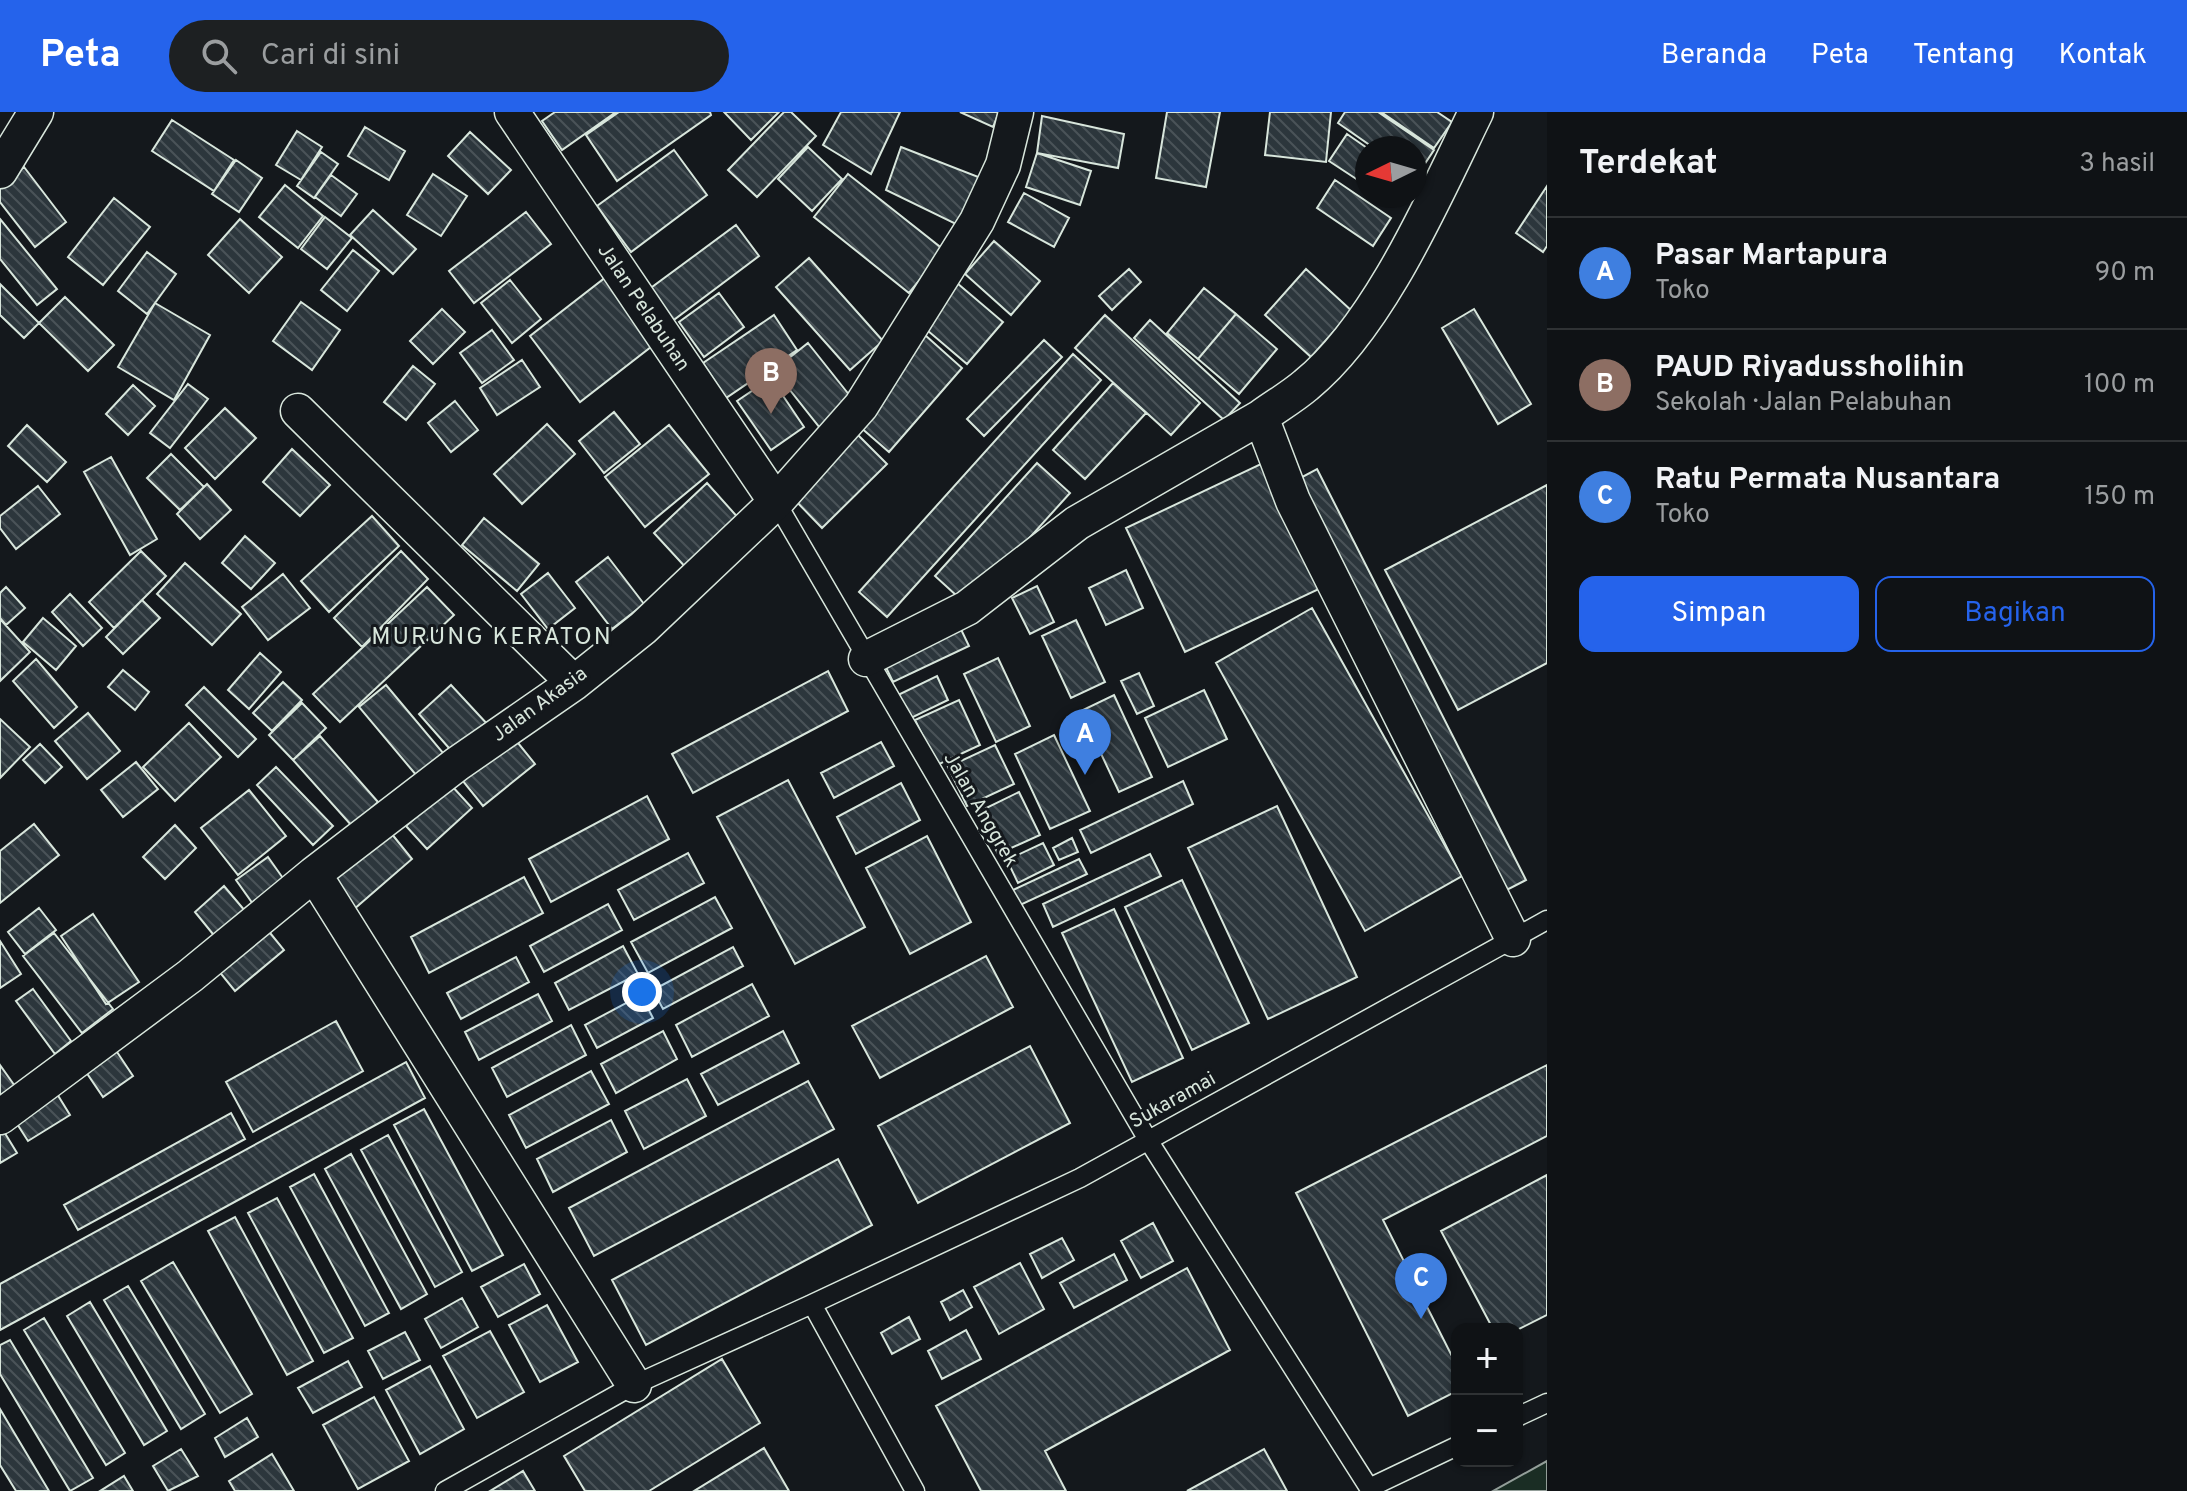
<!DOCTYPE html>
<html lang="id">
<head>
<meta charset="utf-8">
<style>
  :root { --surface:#0f1215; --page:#1d2022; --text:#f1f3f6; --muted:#9b9ea0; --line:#2f3234; --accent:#2563eb }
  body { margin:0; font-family:Overpass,sans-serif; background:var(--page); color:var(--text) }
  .controls { position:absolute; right:24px; bottom:24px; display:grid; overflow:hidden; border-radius:16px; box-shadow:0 2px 6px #0004 }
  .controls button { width:72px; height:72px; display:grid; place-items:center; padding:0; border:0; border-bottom:2px solid var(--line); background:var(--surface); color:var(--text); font:40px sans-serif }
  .compass { position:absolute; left:1355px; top:24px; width:72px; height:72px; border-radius:50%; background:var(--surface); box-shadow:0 2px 6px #0004; rotate:265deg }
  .you { position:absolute; left:642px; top:880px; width:28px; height:28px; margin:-20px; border:6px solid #fff; border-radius:50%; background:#1a73e8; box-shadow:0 0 0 12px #1a73e833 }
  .badge { display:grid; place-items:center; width:52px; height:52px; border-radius:50%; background:var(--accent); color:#fff; font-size:26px; font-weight:700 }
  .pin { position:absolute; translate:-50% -66px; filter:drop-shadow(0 2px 4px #0008) }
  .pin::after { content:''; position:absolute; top:42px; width:28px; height:24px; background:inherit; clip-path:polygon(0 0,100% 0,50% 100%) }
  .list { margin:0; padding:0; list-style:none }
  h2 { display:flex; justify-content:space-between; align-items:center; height:104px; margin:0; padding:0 32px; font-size:34px }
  h2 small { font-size:26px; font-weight:400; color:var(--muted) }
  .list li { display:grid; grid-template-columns:52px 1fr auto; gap:24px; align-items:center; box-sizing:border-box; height:112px; padding:0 32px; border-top:2px solid var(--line) }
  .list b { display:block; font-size:30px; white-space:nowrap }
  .list p { margin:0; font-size:26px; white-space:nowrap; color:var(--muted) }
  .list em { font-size:26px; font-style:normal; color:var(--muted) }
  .actions { display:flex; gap:16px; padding:24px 32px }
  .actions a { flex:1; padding:18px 0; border:2px solid var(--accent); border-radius:16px; text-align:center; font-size:28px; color:var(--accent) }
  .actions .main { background:var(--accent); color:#fff }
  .icon { flex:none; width:44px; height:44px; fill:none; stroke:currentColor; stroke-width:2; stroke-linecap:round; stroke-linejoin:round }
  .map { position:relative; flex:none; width:1547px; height:1379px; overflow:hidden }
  header { display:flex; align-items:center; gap:48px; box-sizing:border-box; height:112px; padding:0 40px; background:var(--accent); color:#fff }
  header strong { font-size:38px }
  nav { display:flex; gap:44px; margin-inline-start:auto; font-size:28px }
  .search { width:560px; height:72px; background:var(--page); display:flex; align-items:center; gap:20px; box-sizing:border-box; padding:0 28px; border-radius:44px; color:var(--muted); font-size:30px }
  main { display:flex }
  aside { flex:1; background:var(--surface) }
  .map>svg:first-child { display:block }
  .green { fill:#1a2d24; stroke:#939e99; stroke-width:2 }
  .building { fill:url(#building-back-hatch); stroke:#d8e6dc; stroke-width:2 }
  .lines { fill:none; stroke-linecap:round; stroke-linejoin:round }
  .lane-casing { stroke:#d8e6dc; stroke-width:21 }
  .street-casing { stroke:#d8e6dc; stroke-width:37 }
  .lane { stroke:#14181c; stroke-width:18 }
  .street { stroke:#14181c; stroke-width:34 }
  .labels { text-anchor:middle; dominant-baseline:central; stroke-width:6; stroke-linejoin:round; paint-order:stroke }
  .street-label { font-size:20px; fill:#d8e6dc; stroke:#14181c }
  .quarter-label { font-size:24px; letter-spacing:2px; fill:#d8e6dc; stroke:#14181c }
</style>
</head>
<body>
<header>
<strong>Peta</strong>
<div class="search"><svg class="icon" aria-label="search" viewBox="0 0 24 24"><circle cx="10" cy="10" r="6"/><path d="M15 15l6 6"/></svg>Cari di sini</div>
<nav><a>Beranda</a><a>Peta</a><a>Tentang</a><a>Kontak</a></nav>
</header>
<main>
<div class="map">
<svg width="1547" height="1379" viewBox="0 0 1547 1379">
  <defs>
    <pattern id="building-back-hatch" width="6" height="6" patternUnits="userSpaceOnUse" patternTransform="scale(2)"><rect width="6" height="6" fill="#2c363c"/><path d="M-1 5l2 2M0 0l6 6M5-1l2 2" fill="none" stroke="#4a5358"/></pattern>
  </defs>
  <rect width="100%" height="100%" fill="#14181c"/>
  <path class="green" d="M1547,1349V1379H1493Z"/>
  <path class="building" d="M555,0H616L562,38L542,9Z
    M619,0H710L711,3L617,69L586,23Z
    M724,0H779L751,28Z
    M784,0H791L816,24L757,85L728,58Z
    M841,0H900L871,62L823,33Z
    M960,0H999L993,15Z
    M1167,0H1220L1206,75L1156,66Z
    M1270,0H1331L1326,50L1265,43Z
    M1345,0H1378L1434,38L1416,65L1415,36H1374L1338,11Z
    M1381,0H1437L1452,10L1434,36Z
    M1042,4L1124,22L1118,56L1037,41Z
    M172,8L234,48L214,79L152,39Z
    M365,15L405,39L389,68L348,44Z
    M297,19L322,35L301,68L276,53Z
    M470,20L511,58L488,82L448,44Z
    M1347,22L1367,36V74L1329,49Z
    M808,35L842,67L812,99L778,67Z
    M901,35L981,66L962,115L886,78Z
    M674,38L707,83L631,140L597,94Z
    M321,40L338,52L314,86L297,74Z
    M1037,41L1091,59L1080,93L1026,75Z
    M236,48L262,66L239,100L212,82Z
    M24,55L66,110L35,135L0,90V74Z
    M433,62L467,84L441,124L407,103Z
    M848,62L944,138L909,181L814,105Z
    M331,63L357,82L341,104L315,85Z
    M1335,68L1391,106L1373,134L1317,96Z
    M285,73L323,104L298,136L259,105Z
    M1547,74V134L1543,140L1516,121Z
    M1024,81L1069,106L1054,135L1008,110Z
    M114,86L150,115L103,173L68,145Z
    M373,98L416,137L393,162L350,123Z
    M526,100L551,132L474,191L449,159Z
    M325,105L352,126L327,157L301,137Z
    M0,107L57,177L37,193L0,147Z
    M240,107L282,145L249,181L208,143Z
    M736,113L759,144L671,210L648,178Z
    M994,129L1040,169L1011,203L965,162Z
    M353,138L379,159L347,199L321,178Z
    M147,140L176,162L147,202L118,179Z
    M809,146L883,229L850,258L776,175Z
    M1129,157L1141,170L1112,198L1099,184Z
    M1306,157L1352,199L1311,245L1265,203Z
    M606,165L656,231L580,290L530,224Z
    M510,168L541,207L512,231L481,191Z
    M957,171L1003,210L967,252L921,213Z
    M0,172L39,211L24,226L0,203Z
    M1204,176L1236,202L1198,247L1167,221Z
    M719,181L744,215L704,245L679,210Z
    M65,185L114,233L88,259L39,211Z
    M301,190L340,218L312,258L273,229Z
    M155,191L210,223L174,288L118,255Z
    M442,197L465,220L433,252L410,229Z
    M1474,197L1531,292L1498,312L1442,216Z
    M1236,202L1277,237L1239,282L1198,247Z
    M774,203L797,238L726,286L703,251Z
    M1105,203L1200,291L1171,323L1075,236Z
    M1150,208L1240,291L1224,308L1134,226Z
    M492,218L514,248L482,271L460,241Z
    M925,223L962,256L889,340L852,308Z
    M1044,228L1062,245L984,324L967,307Z
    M808,231L858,294L824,321L774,258Z
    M1073,242L1101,268L887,505L859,480Z
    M522,248L540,275L497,303L480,276Z
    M413,254L435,272L406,308L384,290Z
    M771,266L804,315L771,338L737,289Z
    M1113,271L1146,301L1085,367L1053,338Z
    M188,272L208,287L170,336L150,321Z
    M133,273L155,294L128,323L106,302Z
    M455,289L478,318L451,340L428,311Z
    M225,296L256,326L215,367L185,336Z
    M614,300L640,332L604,361L579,329Z
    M547,312L575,342L522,392L494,362Z
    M27,313L66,350L47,370L8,334Z
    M669,313L709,362L645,415L605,365Z
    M855,320L887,352L822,416L791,384Z
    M292,337L330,373L300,404L263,370Z
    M171,342L204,375L180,398L147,366Z
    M111,345L157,427L130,443L84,360Z
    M1037,351L1070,381L968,494L935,464Z
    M1263,351L1321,476L1185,540L1126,416Z
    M1317,357L1526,768L1499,782L1291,371Z
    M707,371L741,409L689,459L654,421Z
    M207,372L231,398L200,427L177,402Z
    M1547,373V551L1458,598L1385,458Z
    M38,374L60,402L16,437L0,416V404Z
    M372,404L399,434L329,500L301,469Z
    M484,406L539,452L517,479L462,433Z
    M245,424L275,451L251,477L222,451Z
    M141,439L166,464L114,516L89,490Z
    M401,439L428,467L362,535L334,506Z
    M608,445L644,492L612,517L576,470Z
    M185,451L241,502L212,533L157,482Z
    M1126,458L1143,496L1106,513L1089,476Z
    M548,461L575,496L548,517L521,482Z
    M283,462L310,496L268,528L242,495Z
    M1037,474L1054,510L1030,522L1012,486Z
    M6,475L25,496L6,513L0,506V481Z
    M427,475L454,503L340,610L313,582Z
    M70,482L102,516L83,534L52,500Z
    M142,488L160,506L123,542L106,525Z
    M1312,496L1462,764L1365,819L1216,551Z
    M43,506L76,534L56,558L23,530Z
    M0,507L30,540L0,569Z
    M1076,508L1105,570L1071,586L1042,524Z
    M957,509L969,534L893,570L881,545Z
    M260,541L281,560L249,597L228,578Z
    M998,546L1030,614L996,630L964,562Z
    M36,547L77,595L54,616L13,569Z
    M123,558L149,580L135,598L108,575Z
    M828,559L848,599L693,681L672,642Z
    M1139,561L1154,594L1137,602L1121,569Z
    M937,564L948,588L909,607L898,583Z
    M283,570L302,588L272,619L253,601Z
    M386,573L449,648L422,670L359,595Z
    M451,573L489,614L456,644L419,602Z
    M204,575L256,627L238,645L186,593Z
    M1204,578L1227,627L1168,655L1145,606Z
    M1114,583L1152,665L1119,680L1081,599Z
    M959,588L980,633L937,653L915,608Z
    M302,591L326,616L293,648L269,623Z
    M88,601L120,639L87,667L55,629Z
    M0,607L30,635L0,666Z
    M189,611L221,645L175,689L143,655Z
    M510,621L535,652L483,694L458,663Z
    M1054,623L1090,699L1050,717L1015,642Z
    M320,624L378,690L352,714L293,648Z
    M881,630L894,654L834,686L821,661Z
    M40,632L62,655L45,671L23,648Z
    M995,633L1014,672L967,694L948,655Z
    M136,650L158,677L123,705L101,678Z
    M276,655L333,714L313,733L257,673Z
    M788,668L865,815L795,852L717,705Z
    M1183,669L1193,692L1091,741L1080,718Z
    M901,671L920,708L856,742L837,705Z
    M451,673L472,696L427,737L406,714Z
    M249,678L286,724L238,763L201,716Z
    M1019,680L1040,723L998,742L978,700Z
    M647,684L669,727L551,790L529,747Z
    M1277,694L1357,865L1268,907L1188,736Z
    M34,712L59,743L0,791V739Z
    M175,713L196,736L165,767L143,745Z
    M387,716L412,747L353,798L327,768Z
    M927,724L971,810L910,842L866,756Z
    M1072,726L1078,740L1059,748L1053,736Z
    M1043,731L1054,753L1018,771L1007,748Z
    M688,741L704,771L634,808L618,778Z
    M1150,742L1161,764L1053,815L1043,792Z
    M268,745L292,779L260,802L236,768Z
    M1079,747L1087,762L1018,794L1011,779Z
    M524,765L543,801L429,861L411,825Z
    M1182,768L1249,911L1192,938L1125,795Z
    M224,774L251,806L221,832L195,800Z
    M715,785L732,816L648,861L631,830Z
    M608,792L622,818L544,860L530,834Z
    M39,796L56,818L25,842L8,820Z
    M1114,797L1183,946L1132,970L1062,821Z
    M93,802L139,870L106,892L61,824Z
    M262,811L284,838L235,879L213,852Z
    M54,821L113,897L82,921L23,844Z
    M0,829L21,862L0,876Z
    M623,834L638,862L569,898L555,871Z
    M733,835L743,854L663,897L653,878Z
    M986,844L1013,895L880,966L852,914Z
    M516,845L529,870L461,907L447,881Z
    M752,872L769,904L692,945L676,913Z
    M33,877L71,929L55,942L16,889Z
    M538,882L552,909L479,948L465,920Z
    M641,883L653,906L597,936L585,913Z
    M336,909L363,959L253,1020L226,970Z
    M571,913L586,943L507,985L492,956Z
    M663,919L677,947L616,981L601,952Z
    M783,919L799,951L718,993L701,962Z
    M1030,934L1070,1011L918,1091L878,1014Z
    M115,937L133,964L103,985L84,957Z
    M406,950L425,986L0,1218V1172Z
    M0,953L17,977L0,990Z
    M1547,953V1024L1383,1108L1457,1254V1279L1408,1304L1296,1081Z
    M591,959L609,992L526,1036L509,1003Z
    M687,967L706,1004L644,1037L625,999Z
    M808,969L834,1017L594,1144L569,1096Z
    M54,977L70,1003L28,1029L12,1004Z
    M424,997L503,1143L472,1159L394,1013Z
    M231,1001L245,1027L78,1118L64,1093Z
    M611,1008L627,1040L553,1080L537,1047Z
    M3,1018L17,1041L0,1051V1020Z
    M388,1023L462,1160L435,1175L361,1038Z
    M351,1042L427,1182L401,1197L325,1057Z
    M838,1047L872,1113L646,1233L612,1168Z
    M314,1062L389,1201L365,1214L290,1075Z
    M1547,1063V1203L1517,1218L1493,1217L1441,1119Z
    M277,1086L353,1226L324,1241L248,1101Z
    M235,1105L313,1249L287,1263L208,1119Z
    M1153,1111L1173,1149L1141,1166L1121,1129Z
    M1062,1126L1074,1148L1042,1166L1030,1142Z
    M1114,1142L1127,1168L1074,1196L1060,1171Z
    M173,1150L252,1282L220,1301L141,1169Z
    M1020,1151L1044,1197L999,1222L974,1175Z
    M524,1152L540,1182L498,1205L481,1175Z
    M1187,1156L1230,1238L1045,1339L1066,1379H981L936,1294Z
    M128,1174L205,1302L181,1317L104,1188Z
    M963,1178L972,1195L950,1208L941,1190Z
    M462,1186L478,1215L441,1236L425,1207Z
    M90,1190L167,1319L144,1333L67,1204Z
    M547,1193L578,1250L540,1270L509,1213Z
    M909,1205L920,1227L892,1242L881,1221Z
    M44,1206L125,1341L106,1353L24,1218Z
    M966,1218L981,1247L942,1267L928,1239Z
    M490,1219L524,1280L477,1306L443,1244Z
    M405,1220L420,1248L383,1267L368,1239Z
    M10,1228L93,1366L70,1379L0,1262V1233Z
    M722,1247L760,1311L649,1379H585L564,1344Z
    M348,1249L362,1275L313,1301L298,1276Z
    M430,1254L464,1317L420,1342L386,1278Z
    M374,1285L409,1349L358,1377L323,1313Z
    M0,1297L49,1379H16L0,1353Z
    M247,1306L258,1325L225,1345L215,1326Z
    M764,1336L789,1379H694Z
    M181,1337L198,1364L168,1379L153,1354Z
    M1264,1337L1287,1379H1187Z
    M272,1342L294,1379H235L229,1369Z
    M523,1359L535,1379H490Z
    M124,1364L133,1379H100Z"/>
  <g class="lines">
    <g class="lane-casing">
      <path id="lane" d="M776,390L1148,1028L1371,1379
        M812,1192L1080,1066L1547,808
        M1517,1305L1547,1291
        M1369,1376L1457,1334
        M445,1379L634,1273L812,1192L915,1379"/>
    </g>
    <g class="street-casing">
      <path id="street" d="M512,0L776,390
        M1476,0C1435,84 1379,214 1306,273C1292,285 1276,294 1261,305L1293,389L1513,827
        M0,59L36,0
        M298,299L574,571
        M866,547L967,496L1077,411L1261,305
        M314,762L634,1273
        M0,1005L190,864L314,762L457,652L574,571L643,516L776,390L861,294L977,109L1003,53L1016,0"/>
    </g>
    <use href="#lane" class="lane"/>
    <use href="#street" class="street"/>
  </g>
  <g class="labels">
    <g class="street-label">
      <text transform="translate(643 196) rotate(56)">Jalan Pelabuhan</text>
      <text transform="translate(540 593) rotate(-36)">Jalan Akasia</text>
      <text transform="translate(980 698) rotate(60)">Jalan Anggrek</text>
      <text transform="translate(1173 989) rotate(-29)">Sukaramai</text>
    </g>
    <g class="quarter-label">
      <text x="492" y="526">MURUNG KERATON</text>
    </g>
  </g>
</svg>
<div class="controls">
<button>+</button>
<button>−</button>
</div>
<svg class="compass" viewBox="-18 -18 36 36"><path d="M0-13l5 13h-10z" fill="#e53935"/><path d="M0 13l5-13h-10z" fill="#9b9ea0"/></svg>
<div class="you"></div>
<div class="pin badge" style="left:1085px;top:663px;background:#3f7fe0">A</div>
<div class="pin badge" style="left:771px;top:302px;background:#8d6e63">B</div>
<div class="pin badge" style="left:1421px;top:1207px;background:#3f7fe0">C</div>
</div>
<aside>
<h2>Terdekat<small>3 hasil</small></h2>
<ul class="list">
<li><span class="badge" style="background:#3f7fe0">A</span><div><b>Pasar Martapura</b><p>Toko</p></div><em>90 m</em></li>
<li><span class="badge" style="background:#8d6e63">B</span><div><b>PAUD Riyadussholihin</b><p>Sekolah · Jalan Pelabuhan</p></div><em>100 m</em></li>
<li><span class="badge" style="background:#3f7fe0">C</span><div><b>Ratu Permata Nusantara</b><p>Toko</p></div><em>150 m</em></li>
</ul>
<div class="actions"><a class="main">Simpan</a><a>Bagikan</a></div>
</aside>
</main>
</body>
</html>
